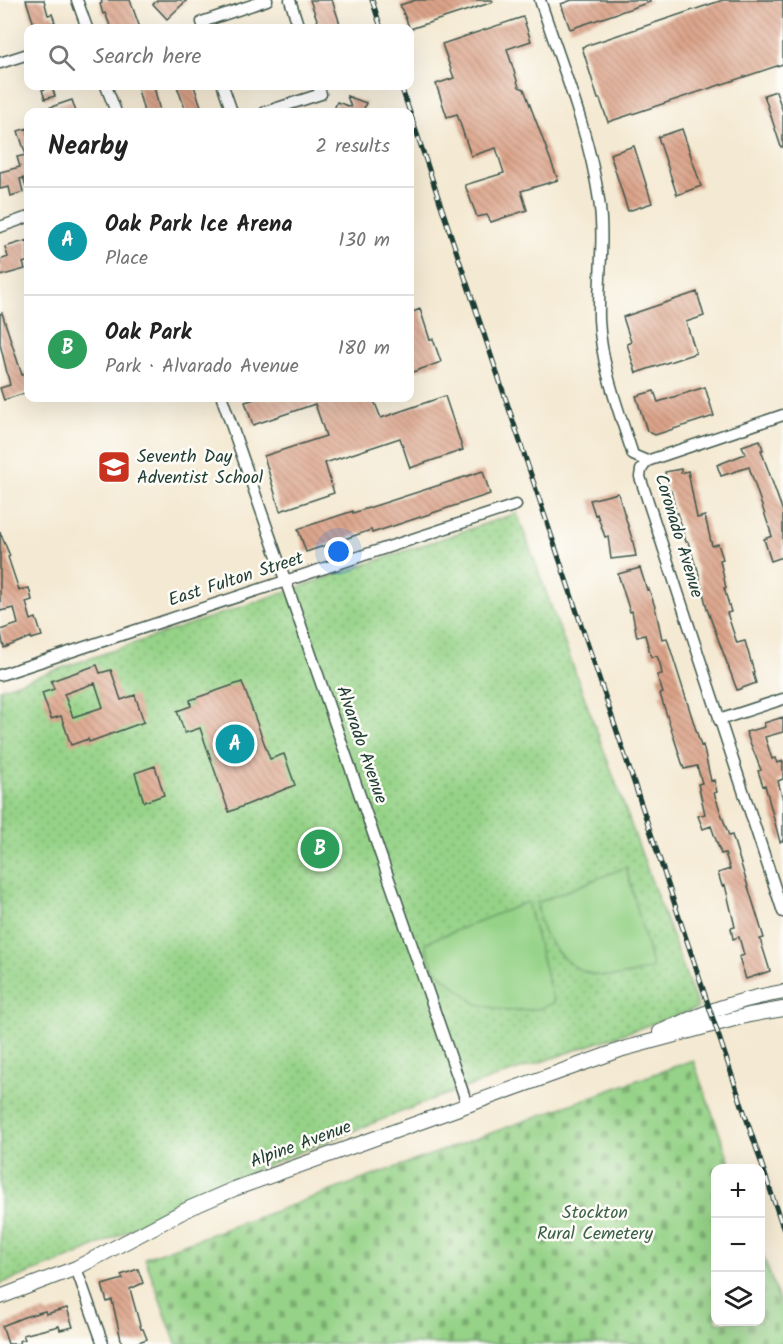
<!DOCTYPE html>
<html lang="en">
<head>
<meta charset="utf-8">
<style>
  :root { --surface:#fff; --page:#f2f2f2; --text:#222; --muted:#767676; --line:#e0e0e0; --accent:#d93025 }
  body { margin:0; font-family:Kalam,sans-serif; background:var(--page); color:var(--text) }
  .controls { position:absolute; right:18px; bottom:18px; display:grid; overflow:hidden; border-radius:12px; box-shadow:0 6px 24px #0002 }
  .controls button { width:54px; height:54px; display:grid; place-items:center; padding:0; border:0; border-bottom:2px solid var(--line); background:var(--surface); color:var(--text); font:30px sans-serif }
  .you { position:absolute; left:339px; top:552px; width:21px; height:21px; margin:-15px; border:4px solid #fff; border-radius:50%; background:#1a73e8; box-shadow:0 0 0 9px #1a73e833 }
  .badge { display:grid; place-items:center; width:39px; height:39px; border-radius:50%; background:var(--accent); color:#fff; font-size:20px; font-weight:700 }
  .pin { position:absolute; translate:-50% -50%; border:3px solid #fff; box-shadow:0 2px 6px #0006 }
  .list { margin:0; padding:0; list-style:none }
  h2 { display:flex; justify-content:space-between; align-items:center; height:78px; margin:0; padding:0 24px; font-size:26px }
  h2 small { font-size:20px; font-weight:400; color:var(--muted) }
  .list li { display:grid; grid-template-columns:39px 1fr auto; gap:18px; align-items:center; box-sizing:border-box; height:108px; padding:0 24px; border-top:2px solid var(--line) }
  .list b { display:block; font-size:22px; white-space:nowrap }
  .list p { margin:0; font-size:20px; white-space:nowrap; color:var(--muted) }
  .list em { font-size:20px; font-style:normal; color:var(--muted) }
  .icon { flex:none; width:33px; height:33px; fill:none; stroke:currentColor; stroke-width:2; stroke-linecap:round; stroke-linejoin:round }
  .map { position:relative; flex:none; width:783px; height:1344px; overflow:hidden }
  .search { position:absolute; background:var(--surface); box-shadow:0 6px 24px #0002; left:24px; top:24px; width:390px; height:66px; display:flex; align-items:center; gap:15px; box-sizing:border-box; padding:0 21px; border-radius:12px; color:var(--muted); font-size:22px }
  .panel { position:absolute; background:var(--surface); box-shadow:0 6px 24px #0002; left:24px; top:108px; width:390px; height:294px; border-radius:12px }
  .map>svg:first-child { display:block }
  .cemetery { fill:url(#cemetery-stones); stroke:#5a885e; stroke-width:1.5 }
  .park { fill:url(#park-dots); stroke:#5a885e; stroke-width:1.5 }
  .pitch { fill:#96d388; stroke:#5a885e; stroke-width:1.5 }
  .building { fill:url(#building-back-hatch); fill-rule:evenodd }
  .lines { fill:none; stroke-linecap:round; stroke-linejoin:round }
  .minor-casing { stroke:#3f574c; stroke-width:13 }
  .tertiary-casing { stroke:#3f574c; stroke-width:16 }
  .minor { stroke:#fff; stroke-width:10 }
  .tertiary { stroke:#fff; stroke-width:14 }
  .rail-casing { stroke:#1f3d34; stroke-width:5 }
  .rail { stroke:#fdfcf7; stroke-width:3; stroke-dasharray:9; stroke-linecap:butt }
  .labels { text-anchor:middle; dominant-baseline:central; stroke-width:5; stroke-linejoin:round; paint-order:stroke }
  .poi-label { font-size:18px; fill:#1f3d34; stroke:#fdfcf7; text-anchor:start }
  .street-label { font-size:18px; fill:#1f3d34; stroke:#fdfcf7 }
  .park-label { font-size:18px; fill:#3d6249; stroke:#fdfcf7 }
</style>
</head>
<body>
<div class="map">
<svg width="783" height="1344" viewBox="0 0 783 1344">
  <defs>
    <pattern id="cemetery-stones" width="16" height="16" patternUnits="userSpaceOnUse" patternTransform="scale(1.5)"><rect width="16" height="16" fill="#96d388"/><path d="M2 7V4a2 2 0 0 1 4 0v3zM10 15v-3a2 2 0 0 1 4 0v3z" fill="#7aac70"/></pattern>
    <pattern id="park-dots" width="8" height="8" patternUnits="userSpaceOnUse" patternTransform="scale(1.5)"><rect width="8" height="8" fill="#96d388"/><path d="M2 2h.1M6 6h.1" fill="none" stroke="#7aac70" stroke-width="1.8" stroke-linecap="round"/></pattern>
    <pattern id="building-back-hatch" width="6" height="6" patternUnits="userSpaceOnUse" patternTransform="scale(1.5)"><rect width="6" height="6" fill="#dca389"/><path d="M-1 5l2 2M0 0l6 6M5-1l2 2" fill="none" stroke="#b28671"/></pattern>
  </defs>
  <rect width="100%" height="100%" fill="#fdfcf7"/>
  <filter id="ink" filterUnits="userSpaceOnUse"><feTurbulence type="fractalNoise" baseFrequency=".0167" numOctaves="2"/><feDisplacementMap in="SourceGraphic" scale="12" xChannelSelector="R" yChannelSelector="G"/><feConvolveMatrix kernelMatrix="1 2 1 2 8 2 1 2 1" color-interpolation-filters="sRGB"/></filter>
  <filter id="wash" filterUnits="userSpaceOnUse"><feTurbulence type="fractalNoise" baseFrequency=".008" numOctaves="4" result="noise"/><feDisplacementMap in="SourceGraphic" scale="24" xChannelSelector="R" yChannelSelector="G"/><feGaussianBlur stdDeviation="1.35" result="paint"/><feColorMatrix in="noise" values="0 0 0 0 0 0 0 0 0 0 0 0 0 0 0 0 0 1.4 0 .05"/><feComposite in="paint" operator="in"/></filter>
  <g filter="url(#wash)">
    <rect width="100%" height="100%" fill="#f4e9d2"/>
    <path class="cemetery" d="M693,1060L732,1168H716V1322H760L761,1249L783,1312V1344H176L145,1258Z"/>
    <path class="park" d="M517,513L698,1008L436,1098L185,1198L128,1231L70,1258L0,1284V689Z"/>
    <path class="pitch" d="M626,867L653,968C614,981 579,982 553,946C550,941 545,936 543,930C539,922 539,911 537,903Z
      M527,902L554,1003L538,1009L507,1011L477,1004L433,968L425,943Z"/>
    <g id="blocks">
      <path class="building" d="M26,0H44L48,15L52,14L55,22L35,28Z
        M101,0H130L140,28H111L105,13L103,14L100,4L102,3Z
        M158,0H187L167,19L153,4Z
        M310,0H332L341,27L320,28Z
        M416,0H492L493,2L410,29L400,5Z
        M572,0H650V2L570,29L561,4Z
        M723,0H783V64L608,122L600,99H598L582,47Z
        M523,17L531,41L507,49L519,87L524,89L558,180L521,191L527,210L491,222L487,215L477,217L465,185L504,173L496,148L471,156L457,114L447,117L436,84L454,78L442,44Z
        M137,86H154L160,112H144Z
        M177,86H194L203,112H186Z
        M52,87L55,96L45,99L42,90Z
        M776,91L783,112V147H781L764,95Z
        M347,96L366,103L363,112H333L337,102L351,107Z
        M72,100L76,112H39V111Z
        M28,128V187H26L23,178L20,179L23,192L11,196L9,187L0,189V172L20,167L17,157L26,155L18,131Z
        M682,129L701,186L677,195L658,137Z
        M634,146L652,203L628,211L610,154Z
        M28,240V261L23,263L25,269L0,276V260L8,257L5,247Z
        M697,292L704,316L686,322L696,353L636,373L627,344L631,342L623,317Z
        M420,309L430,340L433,339L441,362L410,373V313Z
        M2,313L22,375L28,372V392L4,400L0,388L10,385L0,344V314Z
        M705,387L714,416L655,435L647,431L636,396L654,391L658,402Z
        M445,396L463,450L410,468L400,438L325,463L334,493L280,511L264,456L326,436L315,404L253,425L245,402L258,398H373L381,418Z
        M760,440L763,450H761L783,512V557L771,561L764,539L772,536L749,467L721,476L717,465L745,454L742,446Z
        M681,469V473L688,471L697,518L705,516L712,546L718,544L723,559L720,560L726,588H724L731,612L727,613L737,643L745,641L754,672L753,673L756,683L737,690L707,609L697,567H696L688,542H686L678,513H676L671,491L669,492L665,472Z
        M483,471L490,494L372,533L371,530L306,552L298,529L353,511V513Z
        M618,493L633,542L636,556L611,559L608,536L605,537L597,514L595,515L590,500Z
        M0,532L10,556L8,557L19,590L29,588L32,600L26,602L31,620L36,618L42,636L31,639V637L4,648L0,630L18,624L14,608L0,611Z
        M640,568L647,590L649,589L655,607L662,639L667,638L701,746L703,745L711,781L714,780L717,792L714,793L729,836L732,835L764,938L760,939L770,971L746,979L739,957L744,955L739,937L733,939L731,928L735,927L725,885L722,886L718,873L730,869L725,853L721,854L711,826L703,829L698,816L705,814L698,784L702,783L697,766L684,769L660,694L663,693L657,675L662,674L660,664L657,656L651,657L645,635L637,637L632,611L630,612L618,574Z
        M97,665L100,673L111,670L121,700L135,695L144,722L89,742L88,739L71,745L61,716L51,719L42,693L54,689L51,681ZM95,683L103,707L73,717L64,694Z
        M242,682L270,759L284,754L295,785L229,812L200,728L185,733L177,711L191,706L190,700Z
        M783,717V732L765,737L772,759L775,758L777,763L783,761V779L778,781L783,800V841L780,842L765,785L763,786L758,771L761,770L746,732L765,727L764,723Z
        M155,766L164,795L144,802L135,773Z
        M138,1269L143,1283L130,1289L141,1329H143L147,1339L133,1344H122L112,1300L107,1302L102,1285L123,1279L121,1275Z
        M67,1308L73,1327L60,1330L59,1326L23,1335L25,1339L19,1341L20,1344H8L2,1326L24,1317L45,1311L46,1314Z"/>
    </g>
  </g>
  <g filter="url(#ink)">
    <use href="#blocks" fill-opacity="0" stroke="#3f574c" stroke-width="1.5"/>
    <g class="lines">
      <g class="minor-casing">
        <path id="minor" d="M77,0L87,28
          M290,0L299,28
          M540,0C562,66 589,132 599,200C605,239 598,280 599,319C601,366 619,411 633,455L647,461
          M204,28L202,22L267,0
          M0,63L28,54
          M106,86L116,112
          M223,86L232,112
          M265,112L321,94L318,86
          M0,227L28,217
          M222,398L467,1104
          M647,461L641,470L640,477L783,912
          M647,461L783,415
          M0,675L516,505
          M719,720L783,699
          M76,1268L103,1344"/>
      </g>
      <g class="tertiary-casing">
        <path id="tertiary" d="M660,1032C703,1013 736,1000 783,992
          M0,1297L76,1268L190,1208L234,1189L623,1049L749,1015L783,1009"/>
      </g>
      <use href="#minor" class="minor"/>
      <use href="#tertiary" class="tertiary"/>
      <g class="rail-casing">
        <path id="rail" d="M372,0L381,28
          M401,86L783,1228"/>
      </g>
      <use href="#rail" class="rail"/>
    </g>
  </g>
  <defs>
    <g id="school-square" transform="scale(1.725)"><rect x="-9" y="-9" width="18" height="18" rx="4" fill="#c8321e" stroke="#fdfcf7"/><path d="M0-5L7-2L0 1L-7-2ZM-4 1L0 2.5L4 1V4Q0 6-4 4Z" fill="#fff"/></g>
  </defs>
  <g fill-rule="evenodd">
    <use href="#school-square" x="114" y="467"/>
  </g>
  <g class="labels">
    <g class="poi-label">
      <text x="137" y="457">Seventh Day<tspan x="137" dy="21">Adventist School</tspan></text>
    </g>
    <g class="street-label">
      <text transform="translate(678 536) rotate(73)">Coronado Avenue</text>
      <text transform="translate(236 580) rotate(-18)">East Fulton Street</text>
      <text transform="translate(361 745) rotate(71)">Alvarado Avenue</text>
      <text transform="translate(301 1145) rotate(-20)">Alpine Avenue</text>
    </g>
    <g class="park-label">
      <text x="595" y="1213">Stockton<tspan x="595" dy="21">Rural Cemetery</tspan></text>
    </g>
  </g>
</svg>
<div class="controls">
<button>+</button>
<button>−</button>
<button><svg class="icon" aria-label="layers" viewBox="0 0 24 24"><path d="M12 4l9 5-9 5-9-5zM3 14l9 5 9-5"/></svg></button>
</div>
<div class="you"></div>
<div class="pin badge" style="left:235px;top:744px;background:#0f9aa8">A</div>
<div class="pin badge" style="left:320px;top:849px;background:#2e9e5b">B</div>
<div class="search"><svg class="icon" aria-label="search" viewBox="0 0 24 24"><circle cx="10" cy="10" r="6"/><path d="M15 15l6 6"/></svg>Search here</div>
<section class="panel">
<h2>Nearby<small>2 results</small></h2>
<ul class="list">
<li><span class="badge" style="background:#0f9aa8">A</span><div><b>Oak Park Ice Arena</b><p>Place</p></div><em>130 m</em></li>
<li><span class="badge" style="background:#2e9e5b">B</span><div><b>Oak Park</b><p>Park · Alvarado Avenue</p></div><em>180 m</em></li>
</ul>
</section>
</div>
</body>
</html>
